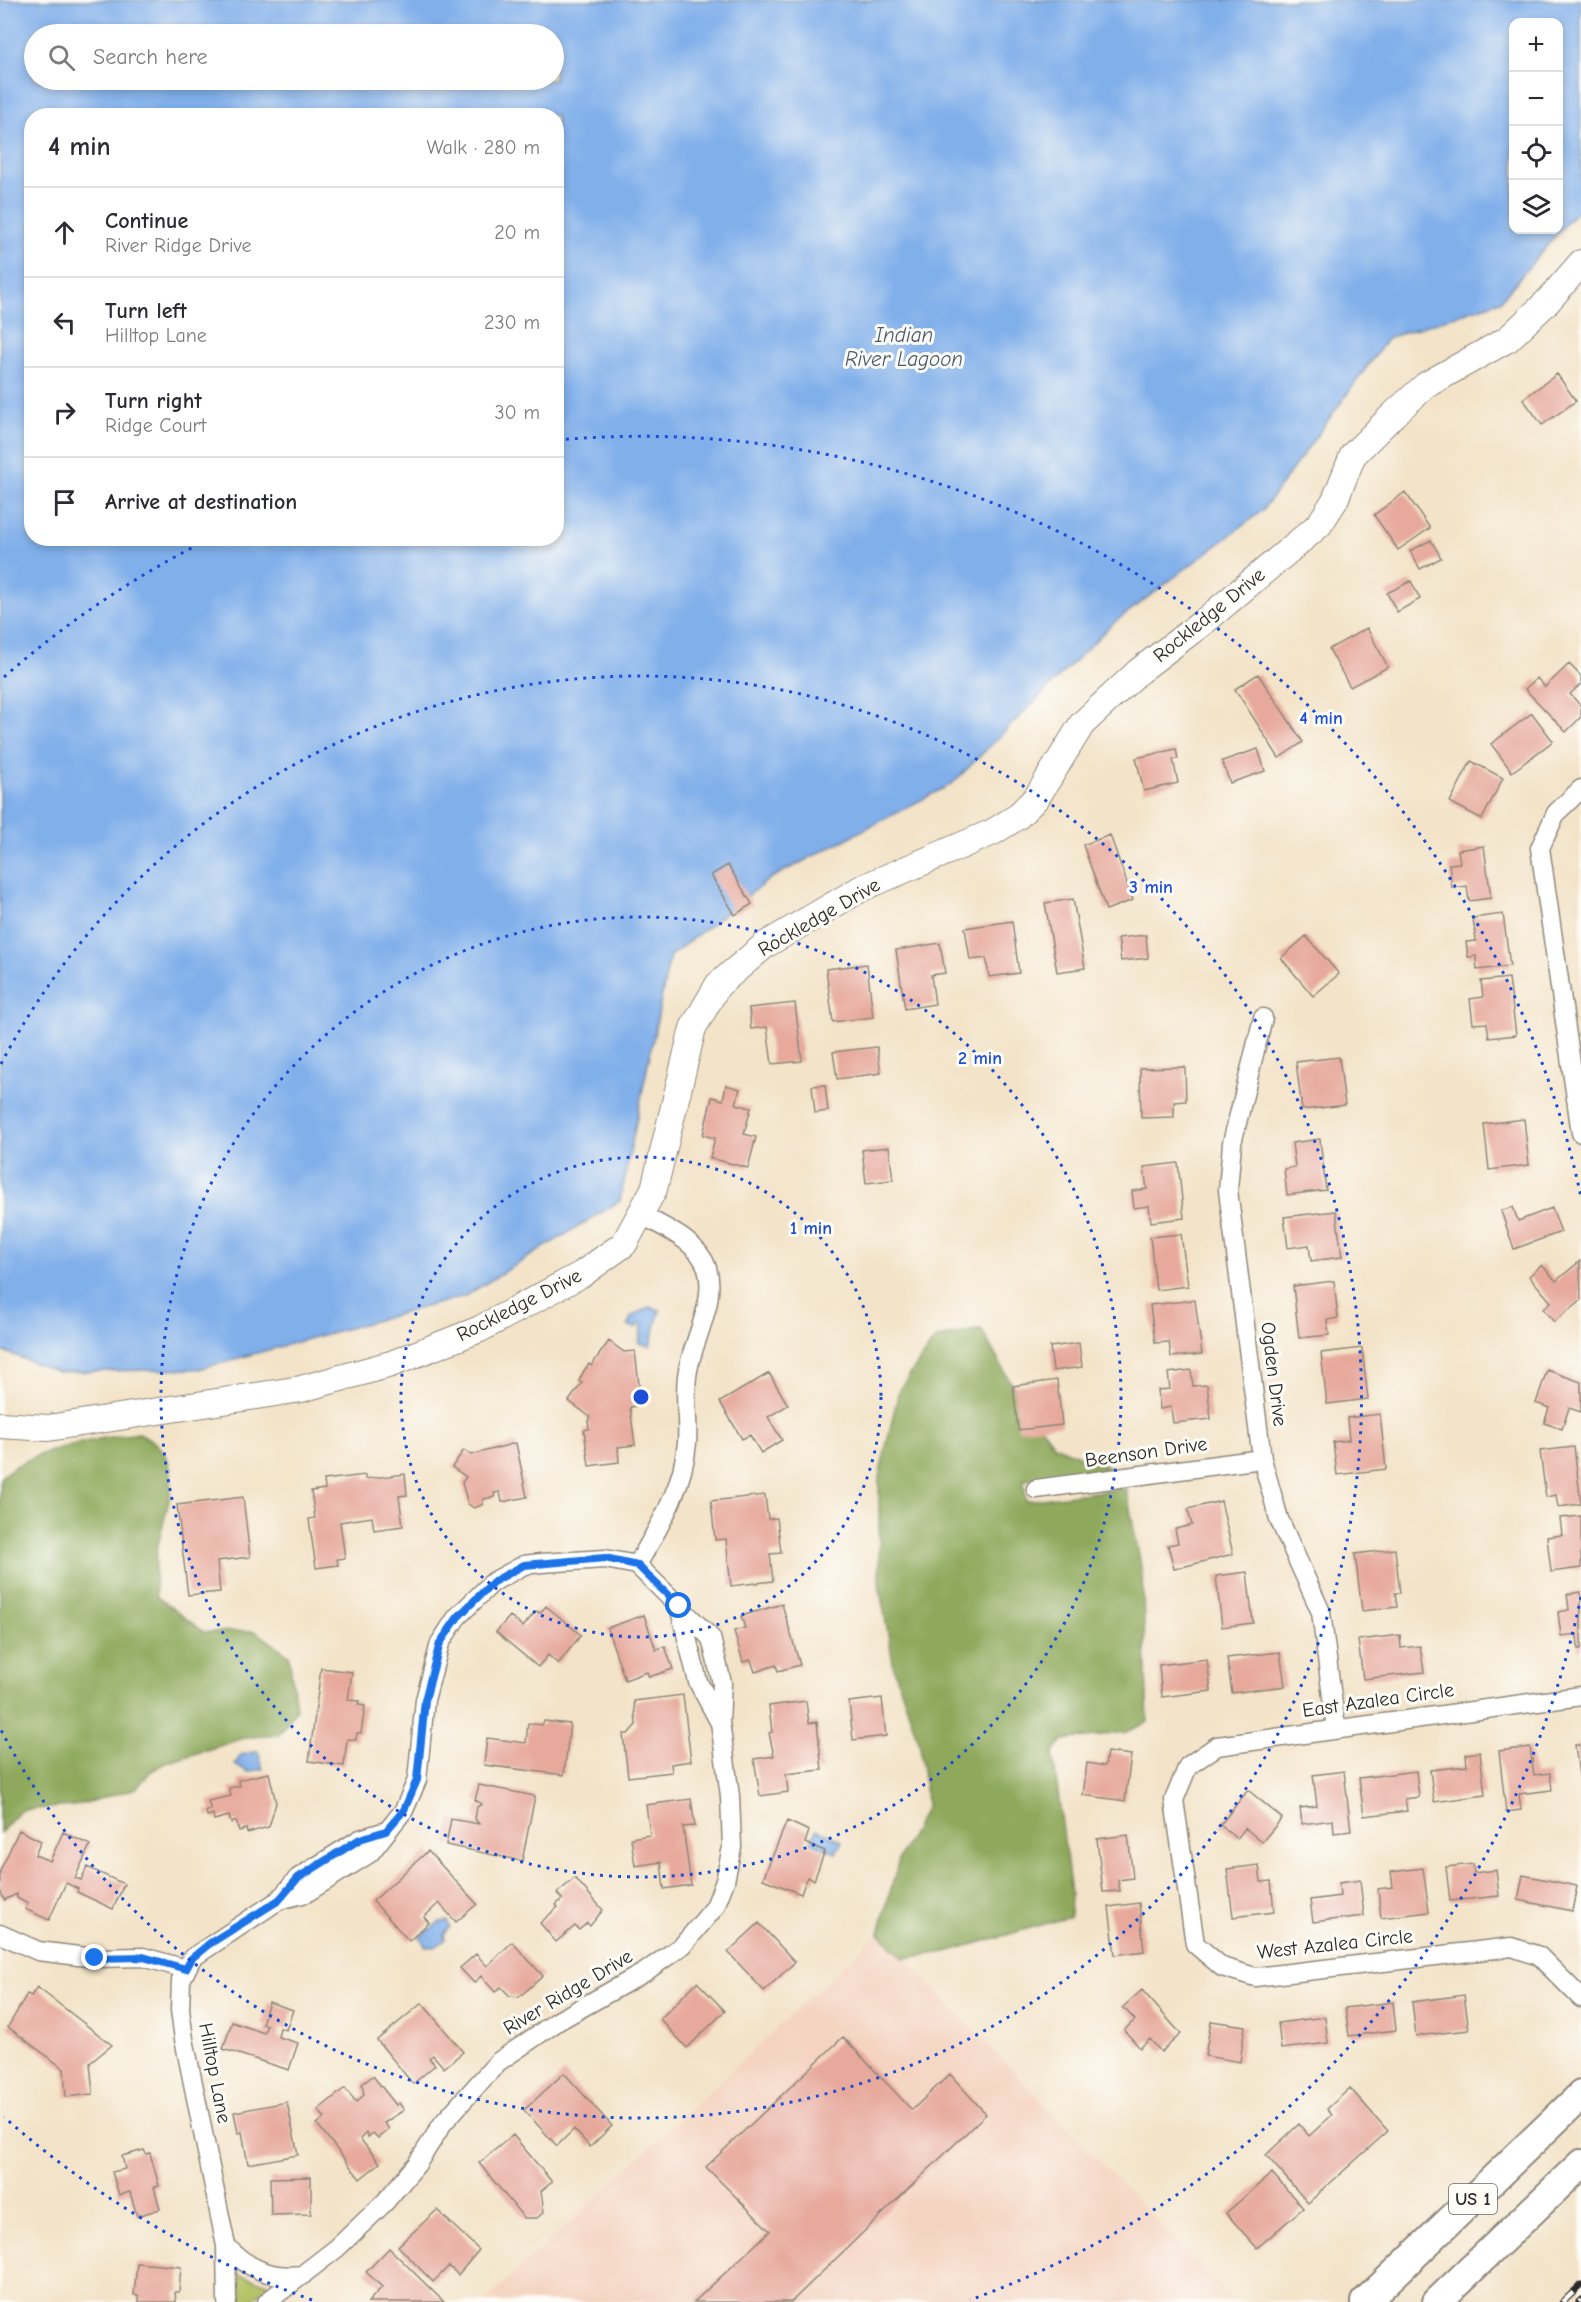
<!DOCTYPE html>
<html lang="en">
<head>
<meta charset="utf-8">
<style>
  :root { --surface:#fff; --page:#f2f2f3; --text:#2b2b33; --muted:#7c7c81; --line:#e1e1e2 }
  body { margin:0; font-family:"Comic Neue",sans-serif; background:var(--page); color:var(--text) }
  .controls { position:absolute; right:18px; top:18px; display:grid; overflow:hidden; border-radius:12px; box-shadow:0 3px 9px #0003 }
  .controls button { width:54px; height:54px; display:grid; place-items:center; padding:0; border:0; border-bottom:2px solid var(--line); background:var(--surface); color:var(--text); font:30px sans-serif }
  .stop { position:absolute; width:18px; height:18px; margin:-14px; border:4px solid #1a73e8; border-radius:50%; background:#fff }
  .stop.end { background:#1a73e8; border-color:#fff; box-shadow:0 2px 6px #0008 }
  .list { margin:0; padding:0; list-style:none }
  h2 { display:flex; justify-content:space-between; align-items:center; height:78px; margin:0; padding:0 24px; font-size:26px }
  h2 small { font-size:20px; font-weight:400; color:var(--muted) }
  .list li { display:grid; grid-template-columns:39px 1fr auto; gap:18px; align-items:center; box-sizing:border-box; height:90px; padding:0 24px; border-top:2px solid var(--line) }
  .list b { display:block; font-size:22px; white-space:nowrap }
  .list p { margin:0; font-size:20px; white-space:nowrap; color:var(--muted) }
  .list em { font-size:20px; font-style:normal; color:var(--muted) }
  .icon { flex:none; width:33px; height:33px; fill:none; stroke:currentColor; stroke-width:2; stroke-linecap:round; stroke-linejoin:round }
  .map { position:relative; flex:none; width:1581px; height:2302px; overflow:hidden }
  .search { position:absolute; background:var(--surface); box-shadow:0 3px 9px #0003; left:24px; top:24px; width:540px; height:66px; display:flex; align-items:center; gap:15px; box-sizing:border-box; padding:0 21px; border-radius:33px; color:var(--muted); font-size:22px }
  .panel { position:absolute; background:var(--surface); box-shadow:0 3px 9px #0003; left:24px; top:108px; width:540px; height:438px; border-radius:24px }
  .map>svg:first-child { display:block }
  .built { fill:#f4d3c0 }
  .green { fill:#b3c366; stroke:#6f7748; stroke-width:1.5 }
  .forest { fill:#8ea95b; stroke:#5c6a43; stroke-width:1.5 }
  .water { fill:#80afea; stroke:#566d8a; stroke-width:1.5; fill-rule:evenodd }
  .building { fill:#e7a99c }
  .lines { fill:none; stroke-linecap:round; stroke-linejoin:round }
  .street-casing { stroke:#8f877a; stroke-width:21 }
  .secondary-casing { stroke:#8f877a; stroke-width:28 }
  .primary-casing { stroke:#8f877a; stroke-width:32 }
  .street { stroke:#fff; stroke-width:18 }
  .secondary { stroke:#fff; stroke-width:26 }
  .primary { stroke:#fff; stroke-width:28 }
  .rail-casing { stroke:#2b2b2b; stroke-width:7 }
  .rail { stroke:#fdfcf7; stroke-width:4.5; stroke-dasharray:14; stroke-linecap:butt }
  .route { stroke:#1a73e8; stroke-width:8 }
  .ring { fill:none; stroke:#1d4ed8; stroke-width:3; stroke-dasharray:3 6 }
  .labels { text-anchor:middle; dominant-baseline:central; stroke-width:6; stroke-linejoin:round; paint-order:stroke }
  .shield { fill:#fdfcf7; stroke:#6a6a68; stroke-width:1.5 }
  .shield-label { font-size:18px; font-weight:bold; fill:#2b2b2b }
  .street-label { font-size:20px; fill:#2b2b2b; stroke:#fdfcf7 }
  .water-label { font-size:21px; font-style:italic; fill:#49596e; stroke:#fdfcf7 }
  .centre { fill:#1d4ed8; stroke:#fdfcf7; stroke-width:3 }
  .ring-label { font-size:18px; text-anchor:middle; font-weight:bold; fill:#1d4ed8; stroke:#fdfcf7; stroke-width:6; stroke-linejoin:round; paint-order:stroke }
</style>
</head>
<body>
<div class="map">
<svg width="1581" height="2302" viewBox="0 0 1581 2302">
  <rect width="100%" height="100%" fill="#fdfcf7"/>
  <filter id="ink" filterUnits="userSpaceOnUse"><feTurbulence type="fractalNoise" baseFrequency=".0167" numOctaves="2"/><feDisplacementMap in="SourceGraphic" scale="12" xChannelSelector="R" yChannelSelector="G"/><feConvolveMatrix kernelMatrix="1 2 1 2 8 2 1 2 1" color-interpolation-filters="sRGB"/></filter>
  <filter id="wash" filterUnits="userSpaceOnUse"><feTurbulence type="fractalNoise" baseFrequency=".008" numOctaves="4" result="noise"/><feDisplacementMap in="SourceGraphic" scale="24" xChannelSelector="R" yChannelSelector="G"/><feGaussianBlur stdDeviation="1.35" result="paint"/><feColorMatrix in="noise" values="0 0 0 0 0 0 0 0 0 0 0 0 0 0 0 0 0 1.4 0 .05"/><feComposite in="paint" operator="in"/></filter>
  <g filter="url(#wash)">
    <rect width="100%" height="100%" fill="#f3e3c8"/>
    <path class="built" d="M879,1932L1235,2302H484L698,2102Z"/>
    <path class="green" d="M238,2274L268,2284V2287L249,2302H234Z"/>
    <path class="forest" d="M981,1329L1017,1394L1054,1445L1113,1469L1024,1480L1026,1501L1126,1488L1142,1571L1148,1722L1126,1732L1063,1740L1053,1754L1071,1894L1070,1917L946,1952L904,1958L879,1933L899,1859L927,1805L920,1746L894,1668L879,1584V1477L899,1390L935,1339Z
      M139,1433C197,1461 160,1513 156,1558C155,1571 155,1584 156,1596L204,1632L255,1631L289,1655L296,1709L279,1735L247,1737L163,1764L150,1772L137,1788L74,1806L21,1810L0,1833V1478C30,1449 98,1438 139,1433Z"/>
    <path class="water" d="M0,0H1581V206L1500,301L1388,338L1262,511L1111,625L952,784L771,878L670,956L620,1201L465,1296L199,1369L58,1372L0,1350ZM1514,22H1558V230H1514ZM34,34H554V80H34ZM32,116H556V538H32Z
      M649,1307L660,1310L650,1346L639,1343L642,1324H638L636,1328L628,1326L631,1317Z
      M258,1751L263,1769L248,1772L235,1764L241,1755Z
      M817,1829L842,1841L836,1853L811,1842Z
      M448,1921L450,1927L444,1935L445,1940L435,1947L425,1946L420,1936L440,1922Z"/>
    <g id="blocks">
      <path class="building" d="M1557,374L1576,401L1542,425L1523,399Z
        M1405,492L1430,528L1398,550L1374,515Z
        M1431,540L1441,558L1420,569L1410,551Z
        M1411,581L1420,599L1397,612L1387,593Z
        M1367,628L1388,667L1350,687L1329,649Z
        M1569,664L1581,676V684L1570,694L1581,706V717L1566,732L1525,689L1537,678L1545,687Z
        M1258,674L1303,742L1279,758L1235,689Z
        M1532,713L1553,741L1512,772L1491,744Z
        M1176,749L1178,759H1173L1178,783L1144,791L1136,758Z
        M1258,749L1265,771L1230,783L1222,761Z
        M1471,761L1503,778L1482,819L1450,802Z
        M1110,835L1133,900L1106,910L1083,845Z
        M1484,846L1491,898L1469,901L1467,886L1452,888L1449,864L1460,863L1458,850Z
        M728,865L752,904L735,915L711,875Z
        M1073,899L1085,968L1057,972L1045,903Z
        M1503,914L1510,966L1477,970L1476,956L1468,957L1466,942L1476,941L1473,918Z
        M1012,921L1019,973L989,977L986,958L970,960L965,928Z
        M1146,935L1148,958L1121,961L1118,938Z
        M1306,936L1339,974L1313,996L1281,958Z
        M940,943L945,973L931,975L935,1004L905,1009L896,950Z
        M867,964L873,1017L833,1022L826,969Z
        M1509,978L1516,1035L1489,1038L1487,1023L1473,1024L1470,999L1483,997L1481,981Z
        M795,1003L802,1061L772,1064L767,1027L751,1029L749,1008Z
        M877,1047L881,1073L837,1079L833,1052Z
        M1339,1057L1345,1105L1302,1110L1296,1062Z
        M1185,1067L1186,1101L1174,1102V1117L1141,1118L1140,1068Z
        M726,1085L740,1089L736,1104L751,1108L744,1134L756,1137L748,1168L710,1158L715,1138L703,1135L712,1097L723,1100Z
        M825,1085L828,1111L815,1113L812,1086Z
        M1524,1119L1529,1165L1489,1170L1484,1124Z
        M1320,1139L1326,1190L1287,1195L1284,1169L1295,1167L1292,1143Z
        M889,1147L893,1180L866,1183L862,1150Z
        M1178,1163L1184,1218L1151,1222L1149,1206L1134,1208L1132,1191L1147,1189L1144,1167Z
        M1513,1207L1518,1221L1552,1208L1561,1232L1514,1249L1501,1211Z
        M1336,1211L1342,1257L1311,1261L1309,1245L1288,1248L1284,1217Z
        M1181,1234L1188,1286L1156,1290L1150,1237Z
        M1580,1261L1581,1300L1554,1322L1543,1309L1551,1302L1529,1276L1542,1265L1556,1281Z
        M1334,1281L1338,1318L1327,1320L1329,1335L1299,1338L1293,1286Z
        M1195,1300L1202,1354L1171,1357L1169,1342L1155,1343L1150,1305Z
        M609,1341L624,1352L635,1351L640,1393L635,1394L637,1406L630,1407L635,1445L618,1447L619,1462L589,1466L584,1430L589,1429L588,1421L590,1417L569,1401L582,1383L579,1381L584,1371L589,1364L591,1366Z
        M1079,1343L1082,1367L1053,1371L1050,1347Z
        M1362,1348L1368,1399L1327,1404L1321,1353Z
        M1191,1370L1193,1386L1207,1385L1211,1419L1173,1423L1171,1407L1160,1409L1158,1390L1170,1389L1168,1373Z
        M1547,1370L1581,1382V1412L1569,1408L1562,1429L1544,1423L1549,1408L1536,1403Z
        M769,1373L788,1405L768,1417L782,1440L761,1453L750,1435L742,1439L720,1402Z
        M1057,1380L1062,1425L1018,1430L1013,1386Z
        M1380,1414L1386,1469L1337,1475L1333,1442L1349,1440L1347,1418Z
        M516,1443L527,1497L502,1502L500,1492L494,1493L495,1497L484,1499L482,1505L474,1508L468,1504L462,1483L466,1477L452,1467L464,1450L471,1455Z
        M1574,1447L1581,1504L1558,1507L1556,1495L1546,1497L1540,1451Z
        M405,1474L407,1495L399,1496L403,1526L374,1530L372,1517L340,1522L345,1558L337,1559L338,1565L316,1568L309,1519L315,1518L311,1491L325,1489L324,1480L365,1475V1479Z
        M765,1495L768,1519L777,1518L781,1553L770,1554L773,1581L731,1586L726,1539L715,1540L711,1501Z
        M243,1497L250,1557L217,1561L220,1592L188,1595L177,1505Z
        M1221,1501L1233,1554L1174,1569L1168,1545L1178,1543L1175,1529L1192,1525L1188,1509Z
        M1581,1516V1568L1551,1572L1547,1537L1562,1535L1560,1518Z
        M1395,1549L1400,1593H1395L1397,1607L1362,1611L1355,1554Z
        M1247,1572L1253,1623L1222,1627L1216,1576Z
        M1581,1592V1649H1578L1577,1634L1561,1636L1558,1612L1569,1610L1567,1594Z
        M782,1604L800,1665L778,1671L776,1665L755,1672L751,1660L743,1662L734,1631L745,1628L741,1616Z
        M546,1606L581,1635L558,1664L548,1655L538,1667L496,1632L510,1616L523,1627L536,1611L540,1613Z
        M644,1615L656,1650L665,1646L673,1669L649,1677L647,1672L625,1680L607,1628Z
        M1400,1635L1401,1648L1420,1646L1424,1672L1363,1679L1358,1640Z
        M1280,1652L1285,1686L1232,1693L1227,1658Z
        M1207,1659L1211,1691L1162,1697L1159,1665Z
        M321,1668L352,1672L348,1700L359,1701L358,1705L365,1706L361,1733H357L356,1740L347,1739L344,1766L309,1761Z
        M683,1695L691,1761L671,1764L672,1772L628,1777L623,1734H628L636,1725L634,1701Z
        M882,1698L886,1736L853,1740L849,1702Z
        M806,1701L809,1723L817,1722L822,1770L786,1774L788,1792L760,1796L754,1759L774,1756L769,1733L772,1732L769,1706Z
        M544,1721L570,1724L564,1775L484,1765L487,1738L526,1743L528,1723L542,1725Z
        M1575,1745H1581V1774L1579,1775Z
        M1530,1747L1534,1775L1550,1773L1552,1790L1519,1794L1521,1810L1506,1812L1499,1751Z
        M1107,1752L1131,1755L1125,1801L1083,1795L1087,1763L1105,1766Z
        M1480,1752L1485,1795L1434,1802L1430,1770L1467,1766L1466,1754Z
        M1344,1771L1351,1831L1334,1833L1333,1820L1302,1824L1300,1808L1317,1806L1313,1775Z
        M1416,1771L1419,1797L1405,1799L1407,1811L1364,1816L1359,1778Z
        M269,1773L276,1803L269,1827L247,1833L246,1829L239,1831L236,1821L231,1823L229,1816L214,1820L213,1814L207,1816L206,1811L211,1810L208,1801L231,1796L229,1788L240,1786L238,1780Z
        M479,1785L535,1796L522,1861L446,1845L451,1819L479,1824L475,1819L477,1807L482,1804L475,1800Z
        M1248,1790L1282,1818L1262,1842L1245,1828L1237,1839L1220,1825Z
        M691,1799L695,1826L683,1827L691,1885L664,1889L661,1862L635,1866L631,1838L650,1835L646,1805Z
        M787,1821L809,1831L805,1843L825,1851L814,1880L807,1877L801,1894L763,1879Z
        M19,1830L41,1841L35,1855L50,1861L63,1832L90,1845L75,1878L81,1880L87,1867L124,1884L113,1909L77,1892L78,1889L66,1883L49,1920L25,1909L28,1904L17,1898V1894L4,1900L0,1890V1871Z
        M1128,1835L1133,1878L1118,1880L1120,1891L1103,1892L1097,1839Z
        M428,1851L477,1904L456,1922L439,1903L424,1917L429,1923L409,1941L373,1901Z
        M1473,1864L1474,1873L1496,1870L1499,1896L1450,1901L1446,1867Z
        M1259,1865L1261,1882L1271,1881L1274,1912L1233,1917L1227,1869Z
        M1423,1868L1429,1912L1381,1918L1378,1889L1393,1887L1391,1872Z
        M1523,1875L1577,1886L1572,1911L1518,1900Z
        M575,1878L603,1910L590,1926L587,1923L579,1930L575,1926L556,1942L540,1923L558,1907L556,1905L562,1899L557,1893Z
        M1360,1880L1364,1916L1313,1922L1310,1900L1340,1896L1339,1883Z
        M1139,1903L1144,1951L1115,1955L1109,1907Z
        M759,1923L795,1962L764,1991L728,1952Z
        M512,1942L543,1976L519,1997L510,1996L501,1987L495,1992L481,1976L474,1983L460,1968L476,1954L487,1966Z
        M697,1982L725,2011L687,2048L660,2019Z
        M37,1987L112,2045L90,2063L93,2094L66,2097L64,2069L8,2027L27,1994L31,1996Z
        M1142,1990L1181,2034L1161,2052L1150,2039L1140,2048L1124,2030L1135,2020L1123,2007Z
        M1464,1995L1469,2030L1416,2036L1412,2002Z
        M269,2002L293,2010L286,2030L280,2028L278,2037L298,2043L289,2070L223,2049L232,2022L264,2033L267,2025L262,2024Z
        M1393,2002L1396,2030L1349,2036L1345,2008Z
        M422,2003L463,2052L444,2068L433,2055L429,2058L435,2065L413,2084L377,2040Z
        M1325,2017L1328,2043L1281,2049L1278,2023Z
        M1211,2021L1245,2026L1240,2062L1205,2056Z
        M843,2037L912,2110L950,2074L986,2114L791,2302H694L770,2231L706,2167Z
        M564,2073L612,2126L590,2147L574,2129L557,2146L524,2110Z
        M373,2076L396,2105L399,2103L404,2110L384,2123L389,2129L378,2138L373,2133L368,2137L366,2133L360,2139L380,2163L360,2179L317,2124L325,2118L318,2110L345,2088L356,2102L364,2095L362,2084Z
        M1350,2088L1388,2131L1308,2203L1266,2155L1299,2124L1309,2136L1332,2115L1327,2109Z
        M287,2102L298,2155L248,2164L242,2132L238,2133L234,2112Z
        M513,2135L552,2182L541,2191L544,2212L537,2218H524L479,2163Z
        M144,2150L146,2154L150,2153L159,2186L154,2187L160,2209L137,2216L130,2192L119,2195L112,2172L125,2169L122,2156Z
        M1272,2173L1303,2208L1257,2248L1226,2213Z
        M311,2177V2214L271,2215L270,2178Z
        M437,2210L479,2250L458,2275L449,2266L433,2282L398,2246Z
        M389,2248L444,2302H368L382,2287L366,2272Z
        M137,2263L181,2267L179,2292H175L176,2302H139V2296L134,2295Z"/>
    </g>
  </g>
  <g filter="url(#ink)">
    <use href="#blocks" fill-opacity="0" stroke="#8f877a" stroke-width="1.5"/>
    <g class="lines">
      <g class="street-casing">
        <path id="street" d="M1581,789L1556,813L1540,848L1581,1133
          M1263,1018L1232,1143L1228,1190L1262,1459L1279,1519L1321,1612L1336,1728
          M1036,1489L1262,1459
          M637,1565C659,1527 683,1489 687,1443C689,1419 683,1395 688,1370C694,1337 717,1301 707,1268C698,1241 663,1227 640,1214
          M679,1606L698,1682L719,1721
          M1581,1696L1217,1746L1188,1766L1174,1800L1195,1944L1222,1967L1255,1977L1512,1947L1539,1956L1581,1998
          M279,1900L306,1893L370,1853L404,1810L417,1780L425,1700L440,1643L457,1617L493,1582L524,1565L541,1563L605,1559L637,1565
          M0,1934L38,1951L95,1958L143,1957L186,1969
          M226,2246C248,2269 271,2279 303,2275
          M227,2302L226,2246L184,2039L180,2010L181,1980L192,1958L279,1900L298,1878L360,1839L386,1831
          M267,2302L337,2248L385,2202L417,2164L443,2123L498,2062L558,2021L645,1972L683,1945L715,1907L725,1881L732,1847L730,1796L720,1722L722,1683L711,1638L637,1565"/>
      </g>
      <g class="secondary-casing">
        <path id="secondary" d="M0,1425L48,1428L301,1389L391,1364L480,1329L582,1274L624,1244L654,1189L693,1028L718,985L765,945L862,888L993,832L1017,817L1037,797L1082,724L1139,671L1206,620L1319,525L1335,500L1353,455L1394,414L1426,385L1508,339L1548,301L1581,263"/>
      </g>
      <g class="primary-casing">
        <path id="primary" d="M1365,2302L1581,2095
          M1437,2302L1581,2164"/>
      </g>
      <use href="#street" class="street"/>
      <use href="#secondary" class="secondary"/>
      <use href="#primary" class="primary"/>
      <g class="rail-casing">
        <path id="rail" d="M1563,2302L1581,2285
          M1579,2302L1581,2300"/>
      </g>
      <use href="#rail" class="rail"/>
    </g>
  </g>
  <g class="lines" filter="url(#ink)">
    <path class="route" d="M95,1958L143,1957L186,1969L192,1958L209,1944L279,1900L298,1878L360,1839L386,1831L404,1810L417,1780L425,1700L440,1643L458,1617L493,1582L524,1565L605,1558L637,1565L679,1606"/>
  </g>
  <g class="ring">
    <circle cx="641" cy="1397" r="240"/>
    <circle cx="641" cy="1397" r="480"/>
    <path d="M1 1064A721 721 0 1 1 1 1730"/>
    <path d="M1581 1597A961 961 0 0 1 970 2300M312 2300A961 961 0 0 1 4 2117M4 677A961 961 0 0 1 205 541M557 440A961 961 0 0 1 1581 1197"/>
  </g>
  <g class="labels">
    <rect class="shield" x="1449" y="2184" width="48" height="30" rx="4.5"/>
    <g class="shield-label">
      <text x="1473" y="2199">US 1</text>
    </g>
    <g class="street-label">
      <text transform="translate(1209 615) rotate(-39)">Rockledge Drive</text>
      <text transform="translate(819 917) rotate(-30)">Rockledge Drive</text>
      <text transform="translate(519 1305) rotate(-27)">Rockledge Drive</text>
      <text transform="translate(1274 1374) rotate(83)">Ogden Drive</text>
      <text transform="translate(1146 1452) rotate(-8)">Beenson Drive</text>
      <text transform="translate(1378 1700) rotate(-8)">East Azalea Circle</text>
      <text transform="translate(1335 1944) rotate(-6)">West Azalea Circle</text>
      <text transform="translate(568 1992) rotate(-31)">River Ridge Drive</text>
      <text transform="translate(215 2073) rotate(79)">Hilltop Lane</text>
    </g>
    <g class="water-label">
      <text x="904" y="335">Indian<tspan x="904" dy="24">River Lagoon</tspan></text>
    </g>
  </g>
  <circle cx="641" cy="1397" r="9" class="centre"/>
  <g class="ring-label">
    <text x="1321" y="724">4 min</text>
    <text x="1151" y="893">3 min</text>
    <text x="980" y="1064">2 min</text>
    <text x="811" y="1234">1 min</text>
  </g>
</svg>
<div class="controls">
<button>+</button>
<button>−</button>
<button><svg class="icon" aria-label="locate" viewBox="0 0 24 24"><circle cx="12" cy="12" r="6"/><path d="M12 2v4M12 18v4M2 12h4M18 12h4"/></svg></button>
<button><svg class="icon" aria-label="layers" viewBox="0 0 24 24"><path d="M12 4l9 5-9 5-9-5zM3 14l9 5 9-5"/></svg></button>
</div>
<div class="stop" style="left:679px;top:1606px"></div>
<div class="stop end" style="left:95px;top:1958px"></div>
<div class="search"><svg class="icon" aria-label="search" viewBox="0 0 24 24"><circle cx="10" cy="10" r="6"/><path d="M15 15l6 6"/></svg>Search here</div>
<section class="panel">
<h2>4 min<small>Walk · 280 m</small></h2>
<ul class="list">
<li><svg class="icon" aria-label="ahead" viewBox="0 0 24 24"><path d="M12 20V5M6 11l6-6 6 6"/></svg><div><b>Continue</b><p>River Ridge Drive</p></div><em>20 m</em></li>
<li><svg class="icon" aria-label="left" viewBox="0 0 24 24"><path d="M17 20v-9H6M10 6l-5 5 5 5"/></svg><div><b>Turn left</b><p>Hilltop Lane</p></div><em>230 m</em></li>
<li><svg class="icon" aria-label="right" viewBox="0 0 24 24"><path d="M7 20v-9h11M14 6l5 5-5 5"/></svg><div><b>Turn right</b><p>Ridge Court</p></div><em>30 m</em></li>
<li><svg class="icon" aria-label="arrive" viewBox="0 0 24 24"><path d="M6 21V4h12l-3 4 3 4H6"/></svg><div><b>Arrive at destination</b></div></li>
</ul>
</section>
</div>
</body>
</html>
